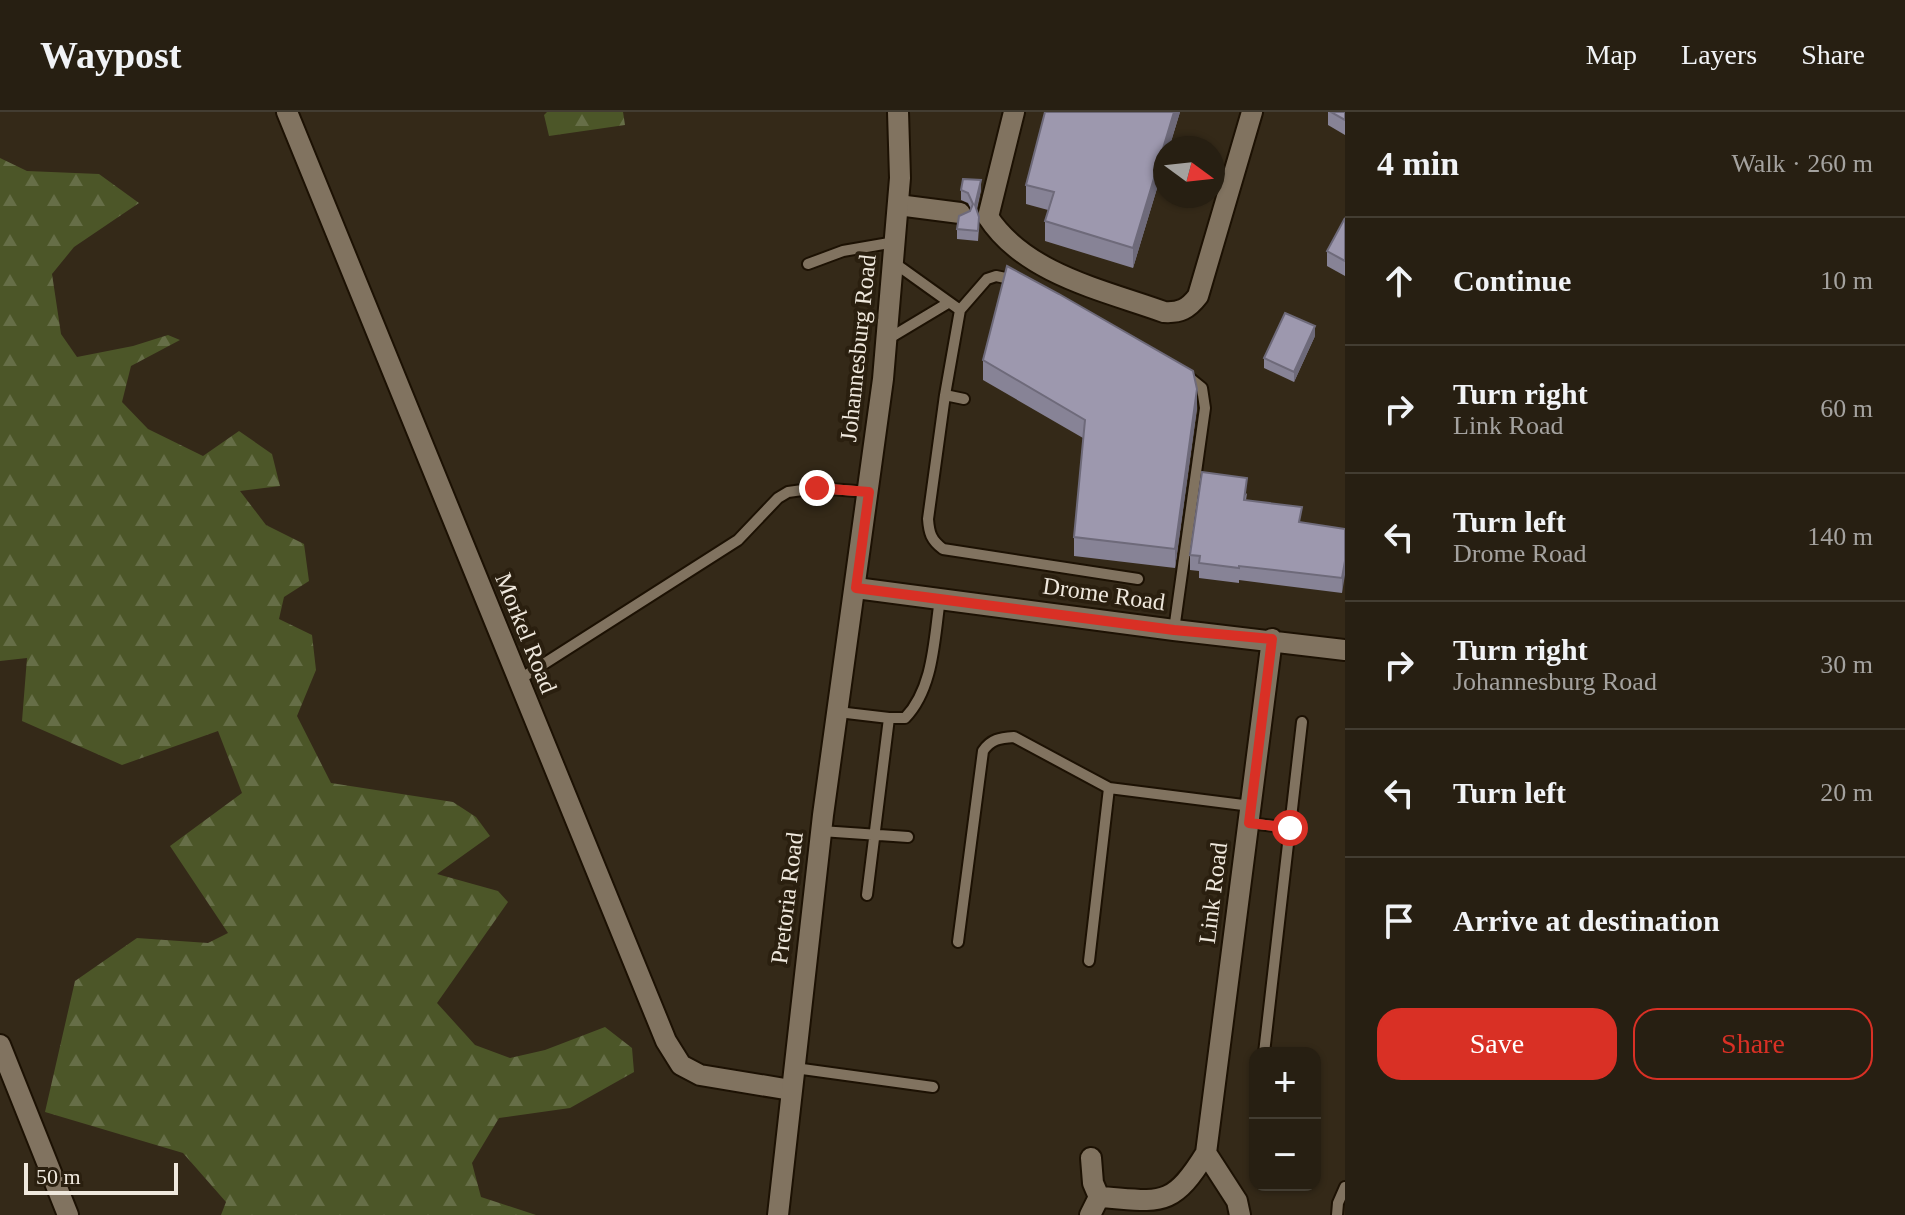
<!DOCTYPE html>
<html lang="en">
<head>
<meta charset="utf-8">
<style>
  :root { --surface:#271f12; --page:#332c20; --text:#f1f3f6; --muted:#a4a29f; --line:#433d32; --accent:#d93025 }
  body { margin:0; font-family:Georgia,serif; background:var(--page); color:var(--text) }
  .controls { position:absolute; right:24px; bottom:24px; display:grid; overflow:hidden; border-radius:16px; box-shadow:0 2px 6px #0004 }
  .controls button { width:72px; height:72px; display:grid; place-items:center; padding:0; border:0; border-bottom:2px solid var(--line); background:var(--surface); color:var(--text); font:40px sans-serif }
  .compass { position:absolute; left:1153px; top:24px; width:72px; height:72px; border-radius:50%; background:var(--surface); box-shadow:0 2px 6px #0004; rotate:105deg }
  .scale { position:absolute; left:24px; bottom:20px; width:154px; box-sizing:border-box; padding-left:8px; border:4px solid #efe8dd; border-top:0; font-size:22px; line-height:28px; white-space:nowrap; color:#efe8dd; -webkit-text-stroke:6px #2a1f0f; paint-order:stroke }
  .stop { position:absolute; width:24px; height:24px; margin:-18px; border:6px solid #d93025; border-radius:50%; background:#fff }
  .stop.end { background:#d93025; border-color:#fff; box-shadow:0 2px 8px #0008 }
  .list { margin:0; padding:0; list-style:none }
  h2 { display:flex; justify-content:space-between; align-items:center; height:104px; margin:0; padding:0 32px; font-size:34px }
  h2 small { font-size:26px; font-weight:400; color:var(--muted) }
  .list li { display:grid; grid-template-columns:52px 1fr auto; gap:24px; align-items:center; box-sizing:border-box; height:128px; padding:0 32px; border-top:2px solid var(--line) }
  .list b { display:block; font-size:30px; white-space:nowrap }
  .list p { margin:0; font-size:26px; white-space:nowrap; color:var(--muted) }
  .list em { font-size:26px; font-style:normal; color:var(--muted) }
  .actions { display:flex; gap:16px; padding:24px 32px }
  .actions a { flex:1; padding:18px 0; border:2px solid var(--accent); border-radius:24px; text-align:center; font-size:28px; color:var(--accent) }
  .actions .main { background:var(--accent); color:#fff }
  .icon { flex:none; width:44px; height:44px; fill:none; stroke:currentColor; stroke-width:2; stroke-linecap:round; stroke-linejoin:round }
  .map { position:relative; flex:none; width:1345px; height:1103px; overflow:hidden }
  header { display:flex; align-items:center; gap:48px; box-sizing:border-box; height:112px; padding:0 40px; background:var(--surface); border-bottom:2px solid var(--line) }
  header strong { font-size:38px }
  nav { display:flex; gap:44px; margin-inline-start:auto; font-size:28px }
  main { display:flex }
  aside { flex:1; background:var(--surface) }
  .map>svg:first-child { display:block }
  .forest { fill:url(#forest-firs) }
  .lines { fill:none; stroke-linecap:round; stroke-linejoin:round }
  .lane-casing { stroke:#1c1103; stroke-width:14 }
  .street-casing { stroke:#1c1103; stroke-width:24 }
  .secondary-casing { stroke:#1c1103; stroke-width:24 }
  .lane { stroke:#817360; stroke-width:10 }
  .street { stroke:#817360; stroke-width:20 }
  .secondary { stroke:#817360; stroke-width:20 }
  .wall { fill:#878396 }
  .shaded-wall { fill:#6e6a7a }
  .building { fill:#9d98ae; stroke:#6e6a7a; stroke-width:2 }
  .route { stroke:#d93025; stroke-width:10 }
  .labels { text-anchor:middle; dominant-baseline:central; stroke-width:8; stroke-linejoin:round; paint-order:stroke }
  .street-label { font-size:24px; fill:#efe8dd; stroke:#2a1f0f }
</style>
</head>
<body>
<header>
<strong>Waypost</strong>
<nav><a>Map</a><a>Layers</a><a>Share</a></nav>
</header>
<main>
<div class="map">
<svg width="1345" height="1103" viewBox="0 0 1345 1103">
  <defs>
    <pattern id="forest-firs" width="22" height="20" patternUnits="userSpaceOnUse" patternTransform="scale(2)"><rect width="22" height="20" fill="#4c5628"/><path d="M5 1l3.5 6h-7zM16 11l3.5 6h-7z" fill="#666e47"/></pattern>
  </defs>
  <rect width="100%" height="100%" fill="#342918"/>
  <path class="forest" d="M547,0H623L625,13L549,24L544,3Z
    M0,46L27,59L99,62L139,91L74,135L52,162L61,222L77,245L133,234L168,223L180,228L131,254L122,290L148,317L203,344L239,319L272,342L280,374L240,379L266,413L304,432L309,469L284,485L279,507L312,523L316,558L297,604L331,671L453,690L476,705L490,724L437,762L498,779L508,790L437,891L475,933L510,946L545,938L605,915L632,936L634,960L570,996L499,1006L472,1051L481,1085L536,1103H221L226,1090L183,1041L45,1000L75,869L137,826L208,831L228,821L170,734L242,681L218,619L122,653L22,609L27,546L0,549Z"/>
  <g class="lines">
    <g class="lane-casing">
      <path id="lane" d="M893,150L960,198
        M808,152L843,139L895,130
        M1015,168L996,164L987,167L960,198L945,283L928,407C929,421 931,428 943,437L1138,467
        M888,227L948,191
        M945,283L964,287
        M1174,518L1205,296L1202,276L1186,263
        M517,569L738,428L778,386L788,380L817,376L869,380
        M838,600L889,606H905C934,576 934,526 940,487
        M1249,711L1290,716
        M821,719L908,725
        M867,783L889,606
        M958,830L983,639C991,627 1000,626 1014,625L1109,676L1251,694
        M1089,849L1109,676
        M1264,941L1302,610
        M795,956L933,975
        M1337,1103L1338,1091L1345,1075"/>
    </g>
    <g class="street-casing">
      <path id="street" d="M287,0L666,929L681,953L700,963L791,978
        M1014,0L988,105C1025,162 1103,178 1164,200C1180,201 1188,197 1198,184L1252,0
        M898,93L960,101
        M856,476L1174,518L1345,538
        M0,933L68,1103
        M1206,1041L1237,1089L1240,1103
        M1091,1046L1093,1071L1099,1085
        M1090,1103L1099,1085C1160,1089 1171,1098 1206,1041L1272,527"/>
    </g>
    <g class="secondary-casing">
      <path id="secondary" d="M778,1103L823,703L883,267L900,66L898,0"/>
    </g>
    <use href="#lane" class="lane"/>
    <use href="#street" class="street"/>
    <use href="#secondary" class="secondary"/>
  </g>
  <path class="wall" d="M1180,0L1133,156L1045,129V109L1048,98L1026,92V73Z
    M1328,0H1345V23L1328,13Z
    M961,78H981L977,97L979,115L978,129L957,127V117L971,97L968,91L961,88Z
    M1345,106V164L1327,154V139Z
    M1315,224L1294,270L1264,256V246Z
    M983,248L1197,296L1175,456L1074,444V425L1083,326L983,268Z
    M1247,381L1246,388L1302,411L1345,417L1342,481L1239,468V471L1199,466V459L1190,458V443Z"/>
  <path class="shaded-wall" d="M1174,0H1180L1169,36H1165V50L1133,156V136Z
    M981,68V78L975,103V93Z
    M1315,214V224L1294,270V260Z
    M1197,277V296L1175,456V437Z
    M1345,449V463L1342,481V466Z"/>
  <path class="building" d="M1045,0H1174L1133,136L1045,109L1054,80L1026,73Z
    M1331,0H1345V8Z
    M963,67L981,68L975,93L979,105L978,119L957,117L959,104L970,99L973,92L968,81L961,78Z
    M1345,106V149L1327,139Z
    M1007,154L1059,182L1193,259L1197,277L1175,437L1074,425L1085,308L983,248Z
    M1285,201L1315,214L1294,260L1264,246Z
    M1202,360L1247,366L1244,388L1302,395L1299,410L1345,417V449L1342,466L1239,454V456L1199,451L1200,444L1190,443Z"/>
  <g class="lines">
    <path class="route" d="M817,376L869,380L856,476L1174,518L1272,527L1249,711L1290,716"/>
  </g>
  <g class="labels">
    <g class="street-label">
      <text transform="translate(858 236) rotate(-84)">Johannesburg Road</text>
      <text transform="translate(1104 482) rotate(8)">Drome Road</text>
      <text transform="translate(526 521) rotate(68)">Morkel Road</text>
      <text transform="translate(1213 781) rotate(-83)">Link Road</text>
      <text transform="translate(787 786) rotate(-83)">Pretoria Road</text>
    </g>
  </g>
</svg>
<div class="controls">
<button>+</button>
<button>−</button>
</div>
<svg class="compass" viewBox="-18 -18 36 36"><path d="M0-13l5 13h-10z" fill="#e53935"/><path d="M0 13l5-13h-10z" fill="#a4a29f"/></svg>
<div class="scale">50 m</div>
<div class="stop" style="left:1290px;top:716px"></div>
<div class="stop end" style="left:817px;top:376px"></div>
</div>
<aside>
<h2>4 min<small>Walk · 260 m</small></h2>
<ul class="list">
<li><svg class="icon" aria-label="ahead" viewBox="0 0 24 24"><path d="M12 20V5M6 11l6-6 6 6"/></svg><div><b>Continue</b></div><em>10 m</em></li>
<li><svg class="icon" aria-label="right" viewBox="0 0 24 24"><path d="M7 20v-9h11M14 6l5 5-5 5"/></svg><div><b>Turn right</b><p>Link Road</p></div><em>60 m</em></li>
<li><svg class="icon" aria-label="left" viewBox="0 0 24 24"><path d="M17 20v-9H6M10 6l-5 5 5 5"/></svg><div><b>Turn left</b><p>Drome Road</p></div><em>140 m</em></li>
<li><svg class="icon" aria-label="right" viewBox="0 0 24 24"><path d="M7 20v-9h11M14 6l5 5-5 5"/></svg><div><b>Turn right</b><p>Johannesburg Road</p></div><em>30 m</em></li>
<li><svg class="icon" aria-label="left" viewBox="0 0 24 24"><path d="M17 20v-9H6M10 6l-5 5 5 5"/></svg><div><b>Turn left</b></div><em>20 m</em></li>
<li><svg class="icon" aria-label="arrive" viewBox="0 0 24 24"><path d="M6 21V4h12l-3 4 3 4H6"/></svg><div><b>Arrive at destination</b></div></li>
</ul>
<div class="actions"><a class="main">Save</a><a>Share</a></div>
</aside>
</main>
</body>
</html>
